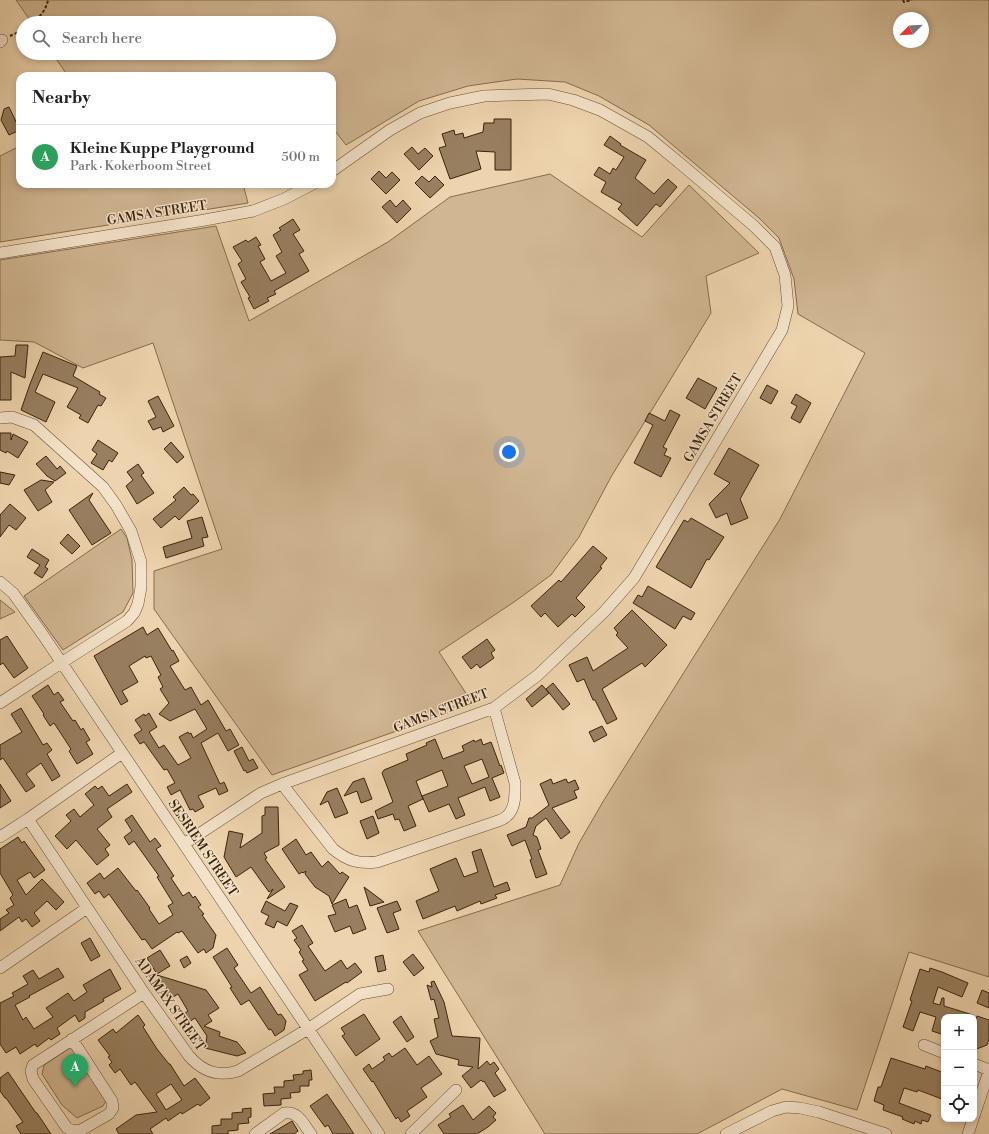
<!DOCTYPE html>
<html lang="en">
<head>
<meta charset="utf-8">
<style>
  :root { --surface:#fff; --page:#f2f2f2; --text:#202124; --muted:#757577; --line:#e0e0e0; --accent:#7c3aed }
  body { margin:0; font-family:"Libre Bodoni",serif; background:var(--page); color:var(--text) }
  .controls { position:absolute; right:12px; bottom:12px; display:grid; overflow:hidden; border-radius:8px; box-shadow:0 2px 6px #0003 }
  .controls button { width:36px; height:36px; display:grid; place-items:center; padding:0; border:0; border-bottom:1px solid var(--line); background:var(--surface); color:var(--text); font:20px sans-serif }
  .compass { position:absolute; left:893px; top:12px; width:36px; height:36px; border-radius:50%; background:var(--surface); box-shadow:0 2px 6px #0003; rotate:246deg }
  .you { position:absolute; left:509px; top:452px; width:14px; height:14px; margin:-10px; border:3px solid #fff; border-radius:50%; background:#1a73e8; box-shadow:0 0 0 6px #1a73e833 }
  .badge { display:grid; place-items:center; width:26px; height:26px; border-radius:50%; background:var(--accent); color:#fff; font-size:13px; font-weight:700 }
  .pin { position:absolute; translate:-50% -33px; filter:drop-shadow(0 1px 2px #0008) }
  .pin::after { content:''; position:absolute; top:21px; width:14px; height:12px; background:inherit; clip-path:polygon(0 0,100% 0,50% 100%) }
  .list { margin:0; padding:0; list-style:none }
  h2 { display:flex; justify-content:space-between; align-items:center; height:52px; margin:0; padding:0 16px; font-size:17px }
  h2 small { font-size:13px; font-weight:400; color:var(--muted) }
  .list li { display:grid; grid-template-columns:26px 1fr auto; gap:12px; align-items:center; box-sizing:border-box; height:64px; padding:0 16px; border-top:1px solid var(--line) }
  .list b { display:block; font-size:15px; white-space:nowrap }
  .list p { margin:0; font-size:13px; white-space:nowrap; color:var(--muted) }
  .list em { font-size:13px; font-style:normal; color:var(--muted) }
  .icon { flex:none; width:22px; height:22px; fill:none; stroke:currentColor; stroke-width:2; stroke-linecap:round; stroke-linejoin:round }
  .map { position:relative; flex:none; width:989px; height:1134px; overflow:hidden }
  .search { position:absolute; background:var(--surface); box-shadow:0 2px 6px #0003; left:16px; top:16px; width:320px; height:44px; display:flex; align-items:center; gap:10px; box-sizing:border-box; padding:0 14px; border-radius:22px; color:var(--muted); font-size:15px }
  .panel { position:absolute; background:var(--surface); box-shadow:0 2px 6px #0003; left:16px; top:72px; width:320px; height:116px; border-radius:12px }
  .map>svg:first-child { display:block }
  .green { fill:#d0b692; stroke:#866c4e; fill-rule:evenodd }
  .building { fill:#987f60; stroke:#3b230b; fill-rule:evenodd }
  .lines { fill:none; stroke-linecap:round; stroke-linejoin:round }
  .minor-casing { stroke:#684f34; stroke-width:12 }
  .path { stroke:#3b230b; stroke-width:2; stroke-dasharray:3 2; stroke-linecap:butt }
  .minor { stroke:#f4e3ca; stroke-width:11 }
  .labels { text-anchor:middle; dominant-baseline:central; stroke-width:3; stroke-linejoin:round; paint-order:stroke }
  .street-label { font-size:13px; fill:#3b230b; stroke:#f4e3ca }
</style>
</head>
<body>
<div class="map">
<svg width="989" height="1134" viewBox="0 0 989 1134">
  <rect width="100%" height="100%" fill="#eed4ae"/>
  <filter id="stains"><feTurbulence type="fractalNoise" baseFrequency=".005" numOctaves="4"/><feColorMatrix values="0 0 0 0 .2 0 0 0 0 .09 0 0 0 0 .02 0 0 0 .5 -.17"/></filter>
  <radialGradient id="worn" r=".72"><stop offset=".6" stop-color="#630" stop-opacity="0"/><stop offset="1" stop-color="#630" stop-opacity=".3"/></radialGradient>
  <path class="green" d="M16,0H989V977L909,952L857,1110L782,1089L697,1134H545L418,931L560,885L579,843L604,800L780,519L865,353L798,314L794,279L779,238L759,218L649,125L599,96L565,82L517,79L468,86L419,101L346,145L332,127V76H68L52,53H329V23H32ZM899,18H923V42H899Z
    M20,146V184H243L248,203L0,242V156Z
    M550,174L642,237L689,185L759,253L706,276L711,313L611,477L579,537L551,575L514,602L439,652L473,704L272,775L154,609V571L222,549L153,343L83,368L34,342L0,340V260L216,226L249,321L388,242L450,197Z
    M121,529L127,538L132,560L133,593L123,612L63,650L24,596Z
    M0,600L15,612L0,619Z
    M73,1046L107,1099L103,1106L77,1118L62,1105L42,1074L44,1065Z"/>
  <path class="building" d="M9,107L20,130L9,135L1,120L4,109Z
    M494,119H511V170H495V152L476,151L481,169L450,179L439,148L446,146L442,134L454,130L455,135L463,133L464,138L483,132L484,123H494Z
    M610,136L621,144L620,145L646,160L635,178L654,194L668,179L677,187L660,207L656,204L637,226L618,209L622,204L601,192L606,182L594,175L599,167L610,174L613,168L616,170L624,157L604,145Z
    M412,147L418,154L425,148L433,156L419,170L404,154Z
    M379,171L386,178L392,172L400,180L386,194L371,179Z
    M422,176L429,182L435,176L444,185L430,198L415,183Z
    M390,200L396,207L403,200L411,209L397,223L382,207Z
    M293,219L300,230L293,234L304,251L299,254L309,271L274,291L276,294L267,298L269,301L254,309L248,298L250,297L241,282L246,279L238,264L242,261L233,247L246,240L248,242L256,237L261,245L258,246L265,259L260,262L271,281L286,273L276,256L282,252L273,235L281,230L279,228Z
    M16,345H28L25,378L11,372V400H0V357L15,356Z
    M43,352L77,366L73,376L100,392L99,394L106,398L101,406L98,405L88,423L79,418L81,415L67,407L78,388L43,374L35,392L55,402L46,422L21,410L30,384Z
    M698,378L717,388L705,409L686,398Z
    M767,385L778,391L771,404L760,398Z
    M796,394L811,403L800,423L791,418L797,406L791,403Z
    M158,396L174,426L163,432L161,427L153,430L148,421L156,417L148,401Z
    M670,410L680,415L663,447L667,449L664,455L671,458L661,477L634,463L653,425L645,421L649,413L665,421Z
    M0,433H11V440L13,434L28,442L18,458L7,451L6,453L0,450Z
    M98,440L118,453L112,462L109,460L103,470L91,463L97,454L92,450Z
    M171,442L184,457L177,463L164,449Z
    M729,448L759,465L740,499L748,518L731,525L727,513L716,518L709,504L730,483L714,474Z
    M46,456L57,469L60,466L66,473L55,481L47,476L36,464Z
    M138,464L144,473L141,475L154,493L137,504L126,486L133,480L127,472Z
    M0,472L15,475L9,485L0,483Z
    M41,480L54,482L45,490L52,502L38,511L24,490Z
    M184,487L191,495L193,494L199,501L179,520L175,516L161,528L153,519L176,500L173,497Z
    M93,493L89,500L111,533L92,545L69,510Z
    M10,504L26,518L16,530L9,525L0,537V515Z
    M202,517L208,537L202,538L204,546L166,558L163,547L192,538L187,521Z
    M691,518L724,537L709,560L707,559L691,588L656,567L684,520L688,522Z
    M68,534L80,546L72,554L60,543Z
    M593,546L607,558L600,567L602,568L576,598L585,607L575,617L572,614L558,627L545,613L541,617L531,606L559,580L561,582Z
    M32,549L49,560L45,567L48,569L42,578L34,573L40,565L27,557Z
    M648,586L695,613L691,620L683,616L675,629L633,603L638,595L642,597Z
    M632,610L667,645L645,667L642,663L602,689L617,719L607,724L595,700H593L584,679L577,682L569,665L587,657L593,671L628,648L616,635L618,633L614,628Z
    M143,627L147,635L158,628L172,651L173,650L179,661L170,666L185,690L191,687L201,705L208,700L226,731L230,729L239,745L228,751L218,733L201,743L220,784L224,782L228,791L219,795L216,788L198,796L204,807L195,812L193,809L190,810L180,790L171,795L167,787L175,783L167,769L164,770L144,742L140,744L134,735L142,730L135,720L144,714L145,716L149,713L157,727L149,732L159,748L164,745L178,765L191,758L179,737L188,732L189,734L191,733L193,738L207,729L195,709L170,721L159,714L169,703L160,689L163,687L158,677L161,675L151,656L146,658L145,656L129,666L138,682L122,691L128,701L121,705L94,656Z
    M7,636L28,668L14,678L3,663L0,665V640Z
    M487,639L495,650L491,653L494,658L480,668L477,664L471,669L462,657Z
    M553,683L570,704L563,710L546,689Z
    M48,685L54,695L58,692L64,700L60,702L73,721L75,720L81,730L83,728L90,740L86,742L93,754L77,764L69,751L71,749L54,723L50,726L43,715L44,714L32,696Z
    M542,685L549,693L532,707L526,699Z
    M21,708L43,745L47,743L52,750L47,754L60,776L52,781L41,763L26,774L35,786L26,792L3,758L0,760V745L22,732L11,714Z
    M602,726L607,735L594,742L589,732Z
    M435,739L443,759L464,751L462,746L474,740L475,742L481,739L483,745L491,742L500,766L501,765L504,773L492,778L500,797L490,801L485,787L458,798L465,815L456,819L449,804L429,812L422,796L448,786L442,770L416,781L423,799L408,806L416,826L404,831L399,819L395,820L393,814L378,819L375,811L393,802L382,773L384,770L408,760L406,754L427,745L426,743ZM482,759L489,777L472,784L464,766Z
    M242,747L249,761L253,759L258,768L247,773L245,770L244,771L234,751Z
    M364,778L372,799L361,803L357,791L344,796L353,782Z
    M551,779L553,784L566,779L568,783L575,780L579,789L574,791L577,798L552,808L570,832L561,839L546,818L536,826L533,835L537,837L541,849L538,850L547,874L536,878L530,860L532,859L525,840L512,846L507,835L526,827L529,818H532L549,805L540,784Z
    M0,784L11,801L0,808Z
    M127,784L132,792L107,809L112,817L97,829L110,845L105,849L109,855L97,865L76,840L67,849L55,836L71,821L66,815L74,809L80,817L94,805L85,794L95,786L98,789L102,786L109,796Z
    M337,788L348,813L335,818L328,801L320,805L327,792Z
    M265,807H278L279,845L264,853L267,858L265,859L285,887L267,899L273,889L269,892L251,867L236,877L224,857L229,831L243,834L240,848L262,833V816L265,815Z
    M132,815L150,842L155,838L161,846L156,849L174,876L171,878L183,896L189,892L193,898L195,896L201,905L198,907L204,914L202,915L216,935L213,948L206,953L204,949L198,953L182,931L178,933L177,932L152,949L145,939L142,940L109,894L104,898L99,891L95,894L87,883L100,873L104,879L118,868L136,891L137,890L150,908L149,909L159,924L173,915L168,906L173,903L157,877L159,876L134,841L129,845L124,837L132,831L125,820Z
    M373,816L379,833L367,839L360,821Z
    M18,837L22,843L24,841L45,870L34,878L30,872L17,880L26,895L42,879L64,902L56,910L47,901L34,913L40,921L32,927L26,919L22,922L19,917L0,931V919L9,913L6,910L14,905L10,898L13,895L0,873V849Z
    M296,839L306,855L311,852L322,867L328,861L340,874L342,872L349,877L332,904L329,896L315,887L305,874L306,871L303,873L302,872L299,874L282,849Z
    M481,849L494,887L507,882L510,890L495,895L497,898L481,904L480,901L457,911L455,906L423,919L416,901L439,891L430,869L456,858L464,877L478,872L472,852Z
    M364,887L384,902L370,906Z
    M346,899L349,908L357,905L366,929L353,934L350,926L335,932L328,916L336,914L332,905Z
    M266,901L285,911L290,903L298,906L287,926L277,921L274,928L265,924L269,916L261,912Z
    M397,901L401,910L393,913L399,929L387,933L377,908Z
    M302,925L313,943L308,946L325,971L341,960L347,969L355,963L362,972L347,983L346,982L315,1001L299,975L308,970L302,961L304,960L299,952L301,950L294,940L297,938L292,931Z
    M90,938L100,956L91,961L81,943Z
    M227,948L238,965L234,968L251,993L260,987L278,1015L281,1014L286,1021L284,1030L275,1036L271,1029L269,1030L249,1000L241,1005L230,988L232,987L213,957Z
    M160,950L170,966L157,974L147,958Z
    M413,954L424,968L414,976L403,962Z
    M383,955L386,970L378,972L375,957Z
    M187,956L191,963L184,968L180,960Z
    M58,968L64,977L29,996L30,997L15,1005L23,1020L26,1017L34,1029L53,1017L46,1008L68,993L74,1001L87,992L83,985L110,969L121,989L103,999L104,1001L85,1012V1018L79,1022L75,1015L57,1028L60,1034L51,1040L49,1038L37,1047L35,1044L20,1054L16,1047L6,1053L0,1044V1003L14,996L12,993L28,984L23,976L33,970L39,979Z
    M930,968L942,972L968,983L962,997L938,987L933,1003L940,1005L942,998H944V1006L973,1015L972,1017H944V1035L932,1031L936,1017L920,1012L913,1031L903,1027L912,1001L910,1000L920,969L929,972Z
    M157,975L206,990L219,1008L208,1015L212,1021L204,1026L220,1032L219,1036L237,1042L246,1053L237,1056L205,1048L207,1036L195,1018L189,1022L184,1014L188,1011L178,994L170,999L165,993L168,991Z
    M434,981L444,1002L452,1036L480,1038L478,1069L487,1061L490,1065L494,1062L499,1069L495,1073L506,1090L494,1097L484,1081L483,1082L481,1080L471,1088L462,1076L473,1067L458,1065L459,1060L436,1054L430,1041L438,1037L434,1019L439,1018L434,999L431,1000L427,985L432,987L431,982Z
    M982,990L989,993V1008L977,1003Z
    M364,1014L380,1039L356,1056L342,1036L345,1034L341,1028Z
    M138,1015L145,1025L143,1027L157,1049L169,1064H170L184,1086L195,1078L210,1098L200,1106L198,1104L182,1114L181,1112L168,1121L166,1118L150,1129L153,1134H119L116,1129L136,1115L157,1112L135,1082L131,1085L120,1069L115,1073L109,1065L112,1062L108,1057L110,1056L98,1040L113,1029L116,1033ZM171,1084L182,1100L166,1110L156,1094Z
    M401,1016L414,1037L407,1042L393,1022Z
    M977,1016L989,1020V1039L987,1045L974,1050V1027Z
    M405,1048L417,1065L429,1056L442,1074L421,1088L427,1097L407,1111L410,1116L401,1122L398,1117L396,1119L373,1081L372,1082L363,1069L369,1064L372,1069L385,1060L383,1057L389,1053L392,1057Z
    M891,1058L925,1069L926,1066L944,1073V1092L942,1099L918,1090L917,1092L904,1088L899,1103L931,1115L928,1122L922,1120L921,1124L915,1121L914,1124L902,1119L903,1117L883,1110L884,1105L874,1101L878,1087H881Z
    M311,1070L312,1080H309V1086H300V1092L290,1093L291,1098L281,1099V1105L264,1106L263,1094L275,1093L274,1087H284V1081L294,1080L293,1075L303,1074V1071Z
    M8,1072L36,1113H37L51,1134H21L16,1126L23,1122L6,1098H5L0,1091V1078Z
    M327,1094L340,1113L354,1134H333L328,1125L325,1127L310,1106Z
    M463,1105L473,1120L489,1106L496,1113L493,1117L496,1120L488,1127L477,1134H444L438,1125L451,1117L449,1114Z
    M251,1108V1117L248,1118L249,1123L238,1124V1130L228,1131V1134H212V1126L221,1125V1119H232V1113L243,1112L242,1109Z
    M292,1121L298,1131L294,1134H270Z"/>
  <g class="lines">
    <g class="minor-casing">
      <path id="minor" d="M0,42L2,40
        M0,253L205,220L253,211L284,199L313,184
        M0,418L12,417L34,425L103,487L116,505L131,531L141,562V587L138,604L134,613L127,621L61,663L0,703
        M0,582L13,593L43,635L379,1134
        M282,784L333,849C348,861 358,864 377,862L498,821C501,820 505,818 507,816C516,808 515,793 515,783L494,708
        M28,819L144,993L189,1056C203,1072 218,1077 238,1071L308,1029L360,994L388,989
        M0,837L28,819L122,753
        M184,844L261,793L282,784L494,708L538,675L604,612L634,578L782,330L788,306L785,275L775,247L754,226L682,165L648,137L600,110L573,100L548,94L513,95L484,96L450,103L420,113L390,130L332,171
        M0,968L87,908
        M72,1039L112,1101L113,1108L109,1114L81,1130L74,1131L67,1128L33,1079L31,1071L33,1065L144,993
        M924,1045L944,1053
        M974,1064L989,1070
        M974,1116L989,1071
        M255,1134L284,1113C299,1111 303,1124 311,1134
        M411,1134L456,1090
        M726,1134L772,1111L786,1107L800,1108L819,1112L886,1134
        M968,1134L973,1119"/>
    </g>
    <path class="path" d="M903,0L904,2L912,0
      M32,23C40,17 46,10 48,0
      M10,36L23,30"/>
    <use href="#minor" class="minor"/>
  </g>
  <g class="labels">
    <g class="street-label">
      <text transform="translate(157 213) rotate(-9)">GAMSA STREET</text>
      <text transform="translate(713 418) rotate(-59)">GAMSA STREET</text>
      <text transform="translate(441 711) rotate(-21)">GAMSA STREET</text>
      <text transform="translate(203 848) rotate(56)">SESRIEM STREET</text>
      <text transform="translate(170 1004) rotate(55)">ADAMAX STREET</text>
    </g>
  </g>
  <rect width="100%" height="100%" filter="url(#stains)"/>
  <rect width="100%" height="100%" fill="url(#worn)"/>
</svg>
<div class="controls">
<button>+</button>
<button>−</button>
<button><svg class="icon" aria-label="locate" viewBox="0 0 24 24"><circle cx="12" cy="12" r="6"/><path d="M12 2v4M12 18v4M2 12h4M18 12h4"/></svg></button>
</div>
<svg class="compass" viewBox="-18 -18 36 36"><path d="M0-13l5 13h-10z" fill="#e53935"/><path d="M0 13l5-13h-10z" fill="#757577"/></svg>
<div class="you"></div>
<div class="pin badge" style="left:75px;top:1087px;background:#2e9e5b">A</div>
<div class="search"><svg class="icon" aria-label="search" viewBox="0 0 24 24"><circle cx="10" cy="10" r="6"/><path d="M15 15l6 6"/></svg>Search here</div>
<section class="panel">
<h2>Nearby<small></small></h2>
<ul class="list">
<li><span class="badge" style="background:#2e9e5b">A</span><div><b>Kleine Kuppe Playground</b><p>Park · Kokerboom Street</p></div><em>500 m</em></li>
</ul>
</section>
</div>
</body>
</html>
